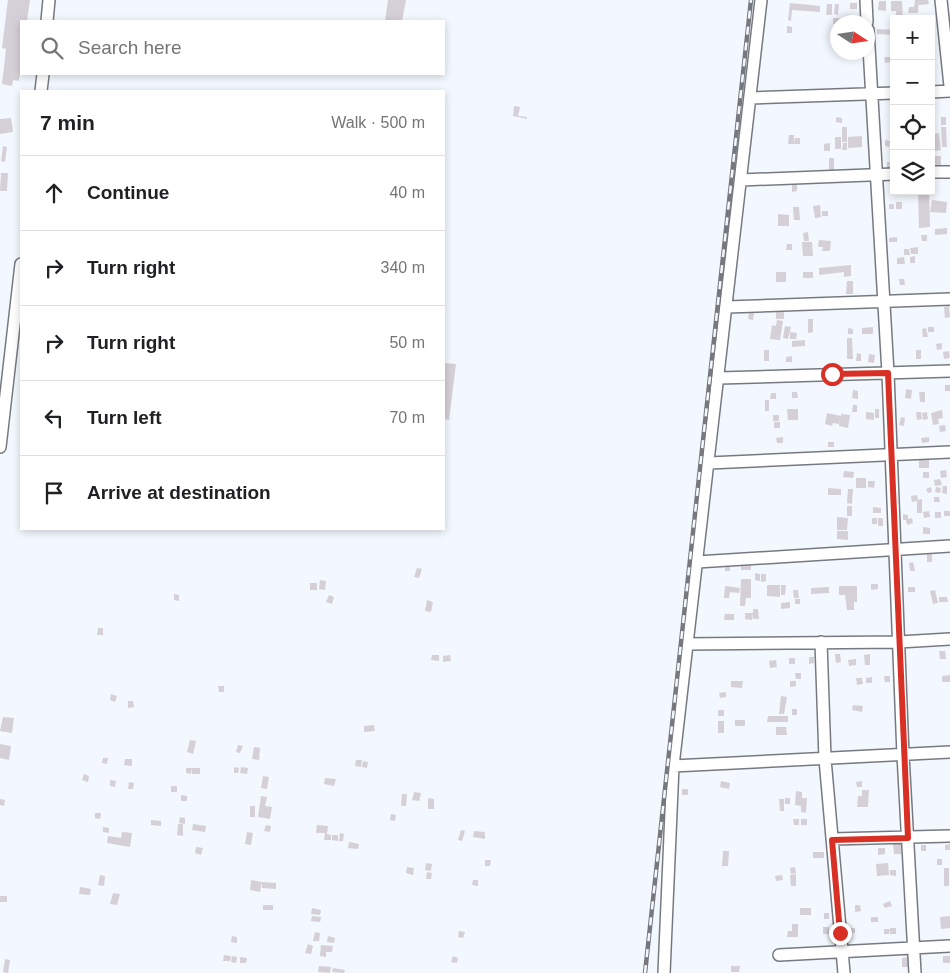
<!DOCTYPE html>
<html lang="en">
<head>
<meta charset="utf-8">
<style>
  :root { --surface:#fff; --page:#f2f2f2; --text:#202124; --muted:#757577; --line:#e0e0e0 }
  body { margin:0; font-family:Arial,sans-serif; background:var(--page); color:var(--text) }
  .controls { position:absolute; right:15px; top:15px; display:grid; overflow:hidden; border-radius:0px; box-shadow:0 2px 8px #0003 }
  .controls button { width:45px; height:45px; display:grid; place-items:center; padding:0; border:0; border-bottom:1px solid var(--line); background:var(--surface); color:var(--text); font:25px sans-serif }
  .compass { position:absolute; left:830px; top:15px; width:45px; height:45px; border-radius:50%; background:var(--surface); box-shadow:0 2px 8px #0003; rotate:102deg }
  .stop { position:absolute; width:15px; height:15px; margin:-11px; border:4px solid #d93025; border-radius:50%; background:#fff }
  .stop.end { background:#d93025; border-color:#fff; box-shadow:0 1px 5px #0008 }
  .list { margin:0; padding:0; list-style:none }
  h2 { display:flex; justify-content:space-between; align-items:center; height:65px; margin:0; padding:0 20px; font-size:21px }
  h2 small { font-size:16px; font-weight:400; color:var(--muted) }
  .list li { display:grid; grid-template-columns:32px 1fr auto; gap:15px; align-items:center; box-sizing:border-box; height:75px; padding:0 20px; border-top:1px solid var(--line) }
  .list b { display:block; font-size:19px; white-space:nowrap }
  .list em { font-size:16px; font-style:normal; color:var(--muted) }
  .icon { flex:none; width:28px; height:28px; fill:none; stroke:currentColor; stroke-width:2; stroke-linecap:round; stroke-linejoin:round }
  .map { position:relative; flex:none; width:950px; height:973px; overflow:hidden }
  .search { position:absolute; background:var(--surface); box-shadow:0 2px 8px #0003; left:20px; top:20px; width:425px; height:55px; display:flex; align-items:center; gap:12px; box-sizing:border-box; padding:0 18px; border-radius:0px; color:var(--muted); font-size:19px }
  .panel { position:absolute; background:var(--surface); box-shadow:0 2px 8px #0003; left:20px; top:90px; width:425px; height:440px; border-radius:0px }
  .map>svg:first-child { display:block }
  .building { fill:#d5d0d7 }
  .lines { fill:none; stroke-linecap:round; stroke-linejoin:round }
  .minor-casing { stroke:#767a80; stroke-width:14 }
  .minor { stroke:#fff; stroke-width:11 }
  .rail-casing { stroke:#76787d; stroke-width:4.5 }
  .rail { stroke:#f3f7fe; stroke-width:2.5; stroke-dasharray:8; stroke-linecap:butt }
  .route { stroke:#d93025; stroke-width:6 }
</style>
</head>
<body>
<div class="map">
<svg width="950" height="973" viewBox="0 0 950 973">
  <rect width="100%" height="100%" fill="#f3f7fe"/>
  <path class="building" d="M8,0H30L27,21H21V65L19,81L13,80L12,86L2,84L6,49L2,48Z
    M388,0H406L402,21H385Z
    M915,0H919L918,13H908L909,7H914Z
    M919,0H928L929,4L919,5Z
    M879,1H886V11L878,10Z
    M891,1H902L903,18H896V11H891Z
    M790,3L820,6V12L792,10L791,21L788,20Z
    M850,3H857V9H850Z
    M827,4H832V15H826Z
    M835,4H839L838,15L834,14Z
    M833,18H839L838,24H833Z
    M787,26L792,27V33H787Z
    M877,29L894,30V35L877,34Z
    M884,57H890L891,62L885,63Z
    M891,63H894V76H892Z
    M514,106L520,107L518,116L527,117V119L513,116Z
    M836,117L842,118V123L836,122Z
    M941,117H946V125H941Z
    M11,118L13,132L0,134V119Z
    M842,127H847V142H842Z
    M941,127H946L947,147H942Z
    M939,133L941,150L935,151L934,134Z
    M789,135H794V144H788Z
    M862,136V147L848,148V137Z
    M835,137H841V149H835Z
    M795,138H800V144H794Z
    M885,140L890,141L889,147L885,146Z
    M830,143V151H824V144Z
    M843,143H847V150H842Z
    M3,146L7,147L5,162L1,161Z
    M935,156H941V165H935Z
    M829,158H834V170H829Z
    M887,162H893V168H887Z
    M1,173H8L7,191H0Z
    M792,184H797V191L792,192Z
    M902,191H913V194H902Z
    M918,191H929L930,227L919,228Z
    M932,200L947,202L946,213L930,212Z
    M896,202H902V209H896Z
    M889,204H894V209H889Z
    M820,205L821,217L815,218L813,206Z
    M793,207H799L800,220H794Z
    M822,211H828V216H822Z
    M778,214L789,215V226H778Z
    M947,228V234L935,235V229Z
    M808,232L809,241H804L803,233Z
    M921,235H927V241H922Z
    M897,237V242H889V238Z
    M819,240L831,241L830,251H822L823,247H818Z
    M802,242H812L813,256H803Z
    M787,244H792V250H786Z
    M918,247V254H911L910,248Z
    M904,249H909L910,255H904Z
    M915,256V263H910V257Z
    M904,257L905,264H897V258Z
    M851,265V276L844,277V272L819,275V268Z
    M776,272H786V282H776Z
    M803,272H813V278H803Z
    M899,279H904L905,285H900Z
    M847,281H853V294H846Z
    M949,306L950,317L945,318L944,307Z
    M776,311H784V319H776Z
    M749,312L754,313L753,320L748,319Z
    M808,319H813V332L808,333Z
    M777,320L783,321L780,340L770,339L772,325L776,326Z
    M785,326L791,327L788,339L783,338Z
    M873,327V334H862V328Z
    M928,327H934V332H928Z
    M848,328L853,329V334H848Z
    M926,328L928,337H923L922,329Z
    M790,332L797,333L796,339H790Z
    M847,338H852L853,359H847Z
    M805,340V346L792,347V341Z
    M942,343V349L937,350L936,344Z
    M764,350H769V361H764Z
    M916,350H921V359H916Z
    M949,351L950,358L944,359L943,352Z
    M857,353L861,354V361H856Z
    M869,354L875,355L874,363L868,362Z
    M792,356V362H786V357Z
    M444,363L456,364L449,420L444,419Z
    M945,385H950V391H945Z
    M906,389L912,390L911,399L905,398Z
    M853,390L858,391V399L852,398Z
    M792,392H797L798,398H792Z
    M919,392H925V402H920Z
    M771,393H776V399H770Z
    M765,400H769V411H765Z
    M853,405H857V412H852Z
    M787,409H798V420H788Z
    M875,409H879V418H875Z
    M942,410L943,418L938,419L939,424L933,425L931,413Z
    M866,412L874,413V420L866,419Z
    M916,412H921L922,419L917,420Z
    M927,412L928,419L923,420L922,413Z
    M827,413L841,416V414L850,415L848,428L839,426L840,418L839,424L833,423L832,426L825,424Z
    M773,415H779V421H773Z
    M901,417L905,418L904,426L899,425Z
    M774,422H780V428H774Z
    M945,425L946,431L940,432L939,426Z
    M783,437V443H777L776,438Z
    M929,437V442L922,443L921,438Z
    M828,442H834V447H828Z
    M919,458H929V468H919Z
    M946,470L947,477L941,478L940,471Z
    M844,471L854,472L853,478L843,477Z
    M923,472H929V478H923Z
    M856,478H866V488H856Z
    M940,479L942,485L935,486L934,480Z
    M868,481H875L874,488L868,487Z
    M943,486H947V494L942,493Z
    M931,487L932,492L928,493L926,489Z
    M936,487L941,488L940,493L935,492Z
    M828,488L841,489V495H828Z
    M848,489H853L852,504L847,503Z
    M917,495L918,500L922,499V513H917V501L912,502L911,496Z
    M934,497H939L940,502H934Z
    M847,506H852V516H847Z
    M873,507L881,508V513H873Z
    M929,511L930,517L924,518L923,512Z
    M944,511H950V516H944Z
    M935,512H941V518H935Z
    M903,514L908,515V519L912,518L913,523L907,525L906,520H903Z
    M837,517L848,518L847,530H837Z
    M872,518H877V524H872Z
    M878,518H883V526H878Z
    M923,527L930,528V534H923Z
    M837,531H848V540L837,539Z
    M927,554H932V562H927Z
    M913,562L915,571H910L909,563Z
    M725,564H730V571H725Z
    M741,564H751V570H741Z
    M417,568L422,569L419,578L414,577Z
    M755,573L760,574V581L755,580Z
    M761,574H766V581L761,582Z
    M741,579H751V598H746L745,606H740Z
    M320,580L326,581L325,590L319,589Z
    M310,583H317V590H310Z
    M871,584H878V589L871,590Z
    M767,585H780V597L767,596Z
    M781,585H786L785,595H781Z
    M725,586L740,588L739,593L730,592L729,598H724Z
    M839,586H857V602H854V610H847L845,595H839Z
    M829,587V593L811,594V588Z
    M908,587H915V592H908Z
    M793,590H798L799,598H794Z
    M935,590L938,603L933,604L930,591Z
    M174,594L179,595V601L174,600Z
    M329,595L334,597L332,604L326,602Z
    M939,597H947L948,602H939Z
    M795,599H800V604H795Z
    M427,600L433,602L431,612L425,611Z
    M790,602V608L781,609V603Z
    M753,609H758L759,619H753Z
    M745,613H753L752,620L745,619Z
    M725,614H734V620H724Z
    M98,628H103V635H97Z
    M939,651H945L946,659H940Z
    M835,654H840L841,662L836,663Z
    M870,654V665H865L864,655Z
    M432,655H439V661L431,660Z
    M450,655L451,661L443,662V656Z
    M809,657H814V663L809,664Z
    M789,658H795V664H789Z
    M856,659V665L849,666L848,660Z
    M776,660L777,667L770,668L769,661Z
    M795,673H801V679H796Z
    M950,675V682H942V676Z
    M884,676H890V682H885Z
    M872,677V683H866V678Z
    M856,678H862L863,684L857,685Z
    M731,681H743L742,688L731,687Z
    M790,681H796V686L790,687Z
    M218,686H224V692H219Z
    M726,692V697L720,698L719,693Z
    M111,694L117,696L115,702L110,700Z
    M781,696L787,697L784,714H779Z
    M128,701H133L134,707L128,708Z
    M853,705L863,706L862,712L852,710Z
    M792,709H797V715H792Z
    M718,710H724V716H718Z
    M768,716H788V722H767Z
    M3,717L14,718L12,733L0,731Z
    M735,720H745V726H735Z
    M718,721H724V733H718Z
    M374,725L375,731L364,732V726Z
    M776,727H786L787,735H776Z
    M190,740L196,741L193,754L187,752Z
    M0,744L11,746L9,760L0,758Z
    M238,745L243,746L240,753L236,752Z
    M254,747L260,748L259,760L252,759Z
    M103,758H108L107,764L102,763Z
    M125,759H132V766L124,765Z
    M356,760H362L361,767L355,766Z
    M363,761L368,762L367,768L362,767Z
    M234,767L239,768L238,773H234Z
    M241,767L248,768L247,774L240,773Z
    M186,768H192L191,774L186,773Z
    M192,768H200V774H192Z
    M84,774L89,776L88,782L82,780Z
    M263,776L269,777L267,789L261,788Z
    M325,778L336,779L334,786L324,784Z
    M110,780L116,781L115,787L110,786Z
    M721,781L730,783L729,789L720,787Z
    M862,781V787H857L856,782Z
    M129,782L134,783L133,789H128Z
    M171,786H177V792H171Z
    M682,789H688V795H682Z
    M862,790H869L868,807H857L858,796H862Z
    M796,791L802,792V798H807L806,813L801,812V806L795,805Z
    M414,792L421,793L419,801L412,800Z
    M402,794H407L406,806H401Z
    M181,795L187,796V801H181Z
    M261,796L267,797L265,806L272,807L270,819L258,817Z
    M428,798L434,799V809H428Z
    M785,798H790V804H785Z
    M0,799L5,800L4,806L0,805Z
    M779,799H784V811H780Z
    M250,806H255V817H250Z
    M95,813H101L100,819L95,818Z
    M391,814L396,815L395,821L390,820Z
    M180,817L185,818V824L179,823Z
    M793,819H799V825H794Z
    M801,819H807V825H801Z
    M151,820L161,821V826L151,825Z
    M178,824H183V836L177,835Z
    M193,824L206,826L205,832L192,830Z
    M266,825L271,826L270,832L264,831Z
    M317,825L328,826L327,834L331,835V840H324L325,833H316Z
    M103,827L109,828V833L103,832Z
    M461,830L465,831L462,841L458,840Z
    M474,831L485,832V839L473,837Z
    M122,832L132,833L130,847L107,843L108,836L121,838Z
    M247,832L253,833L251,845L245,844Z
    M340,833L344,834L343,841H339Z
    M332,835H338V841L332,840Z
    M349,842L359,844L358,849L348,848Z
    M893,843H901V854H894Z
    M950,844V850H945V845Z
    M921,845H926V851H921Z
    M196,847L203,848L201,855L195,853Z
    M878,848H885V854L878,855Z
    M723,851H729L728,866H722Z
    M813,852H824V858H813Z
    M937,859H942V865H937Z
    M485,860H491L490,866H485Z
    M426,863L432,864L431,871L425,870Z
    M888,863L889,875L877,876L876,864Z
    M407,867L414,868L413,875L406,873Z
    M795,867L796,873L791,874L790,868Z
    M944,868H949V886H944Z
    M890,870H896V876L890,875Z
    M427,872L432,873L431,879H426Z
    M796,874V886H791L790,875Z
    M100,875L105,876L104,886L98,885Z
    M782,875L783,880L776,881L775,876Z
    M251,880L262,882L260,892L250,890Z
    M473,880H478V886L472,885Z
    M262,882L276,883V889L262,888Z
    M80,887L91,889L90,895L79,894Z
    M113,893L120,894L117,905L110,904Z
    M0,896H7V902H0Z
    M890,901L892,906L885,908L883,904Z
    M263,905H273V910H263Z
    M855,905H860L861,911L855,912Z
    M312,908L321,910L320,915L311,914Z
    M800,908H811V915H800Z
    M824,913H829V919H824Z
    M312,916L321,917L320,922L311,921Z
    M950,916V928L941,929L940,917Z
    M871,917H878V922H871Z
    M792,924H798V937H787L788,931H792Z
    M823,927H829V934H823Z
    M847,928H855V933H847Z
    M890,928H896V934H890Z
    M884,929H890L889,934H884Z
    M459,931L465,932L463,938L458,937Z
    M315,932L320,933L319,941H313Z
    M232,936L237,937V943L231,942Z
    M328,936L335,938L334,943L327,942Z
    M308,944L313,946L311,954L305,953Z
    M321,945L333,946L332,952H326V957L320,956Z
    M224,955L231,956L230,961H223Z
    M232,956L237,957L236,963L231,962Z
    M453,956L458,958L457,963L451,962Z
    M943,956H950V963H943Z
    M240,957L247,958L246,963H240Z
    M908,957L909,967H902V958Z
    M5,959L10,960L8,973L3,972Z
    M319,966L331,967L330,973L318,972Z
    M731,966H740L739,972H731Z
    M333,968L345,970L344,973L332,972Z"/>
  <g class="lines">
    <g class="minor-casing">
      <path id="minor" d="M866,0L867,22
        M941,0L950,86
        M47,21L49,0
        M868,30L888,373L903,755L915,973
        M41,91L43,74
        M931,92L950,91
        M751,98L894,93
        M931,172H950
        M741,180L894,174
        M727,307L950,299
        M719,378L950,371
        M0,447L21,264
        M709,463L950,452
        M697,562L950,546
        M821,642L825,759L844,973
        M687,644L899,642L950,639
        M673,766L950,752
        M832,839L950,836
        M779,955L950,946
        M664,973L673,766L761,0"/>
    </g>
    <use href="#minor" class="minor"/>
    <g class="rail-casing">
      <path id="rail" d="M645,973L751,0"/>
    </g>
    <use href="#rail" class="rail"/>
  </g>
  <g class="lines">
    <path class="route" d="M832,374L888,373L908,838L832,840L840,933"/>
  </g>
</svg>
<div class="controls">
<button>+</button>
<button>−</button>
<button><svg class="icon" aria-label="locate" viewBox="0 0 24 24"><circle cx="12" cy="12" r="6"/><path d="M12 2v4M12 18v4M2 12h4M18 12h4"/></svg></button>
<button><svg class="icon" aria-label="layers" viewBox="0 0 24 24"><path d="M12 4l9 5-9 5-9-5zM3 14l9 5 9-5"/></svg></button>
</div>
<svg class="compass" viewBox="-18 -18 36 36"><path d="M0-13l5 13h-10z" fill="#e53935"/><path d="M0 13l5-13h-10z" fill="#757577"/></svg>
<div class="stop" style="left:832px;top:374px"></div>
<div class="stop end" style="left:840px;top:933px"></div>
<div class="search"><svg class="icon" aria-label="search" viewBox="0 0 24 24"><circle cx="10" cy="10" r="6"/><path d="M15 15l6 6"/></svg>Search here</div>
<section class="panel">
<h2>7 min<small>Walk · 500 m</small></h2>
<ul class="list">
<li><svg class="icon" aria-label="ahead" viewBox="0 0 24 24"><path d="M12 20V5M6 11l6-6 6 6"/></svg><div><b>Continue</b></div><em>40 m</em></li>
<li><svg class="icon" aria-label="right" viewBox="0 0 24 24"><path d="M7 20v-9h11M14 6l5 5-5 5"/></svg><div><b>Turn right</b></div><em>340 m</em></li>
<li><svg class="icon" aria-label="right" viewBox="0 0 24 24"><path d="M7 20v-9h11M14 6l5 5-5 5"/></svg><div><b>Turn right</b></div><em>50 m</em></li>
<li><svg class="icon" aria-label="left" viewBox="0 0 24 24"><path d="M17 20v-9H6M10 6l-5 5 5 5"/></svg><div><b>Turn left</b></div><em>70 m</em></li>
<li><svg class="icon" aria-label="arrive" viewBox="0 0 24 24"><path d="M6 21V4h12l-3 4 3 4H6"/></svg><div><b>Arrive at destination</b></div></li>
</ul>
</section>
</div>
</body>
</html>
